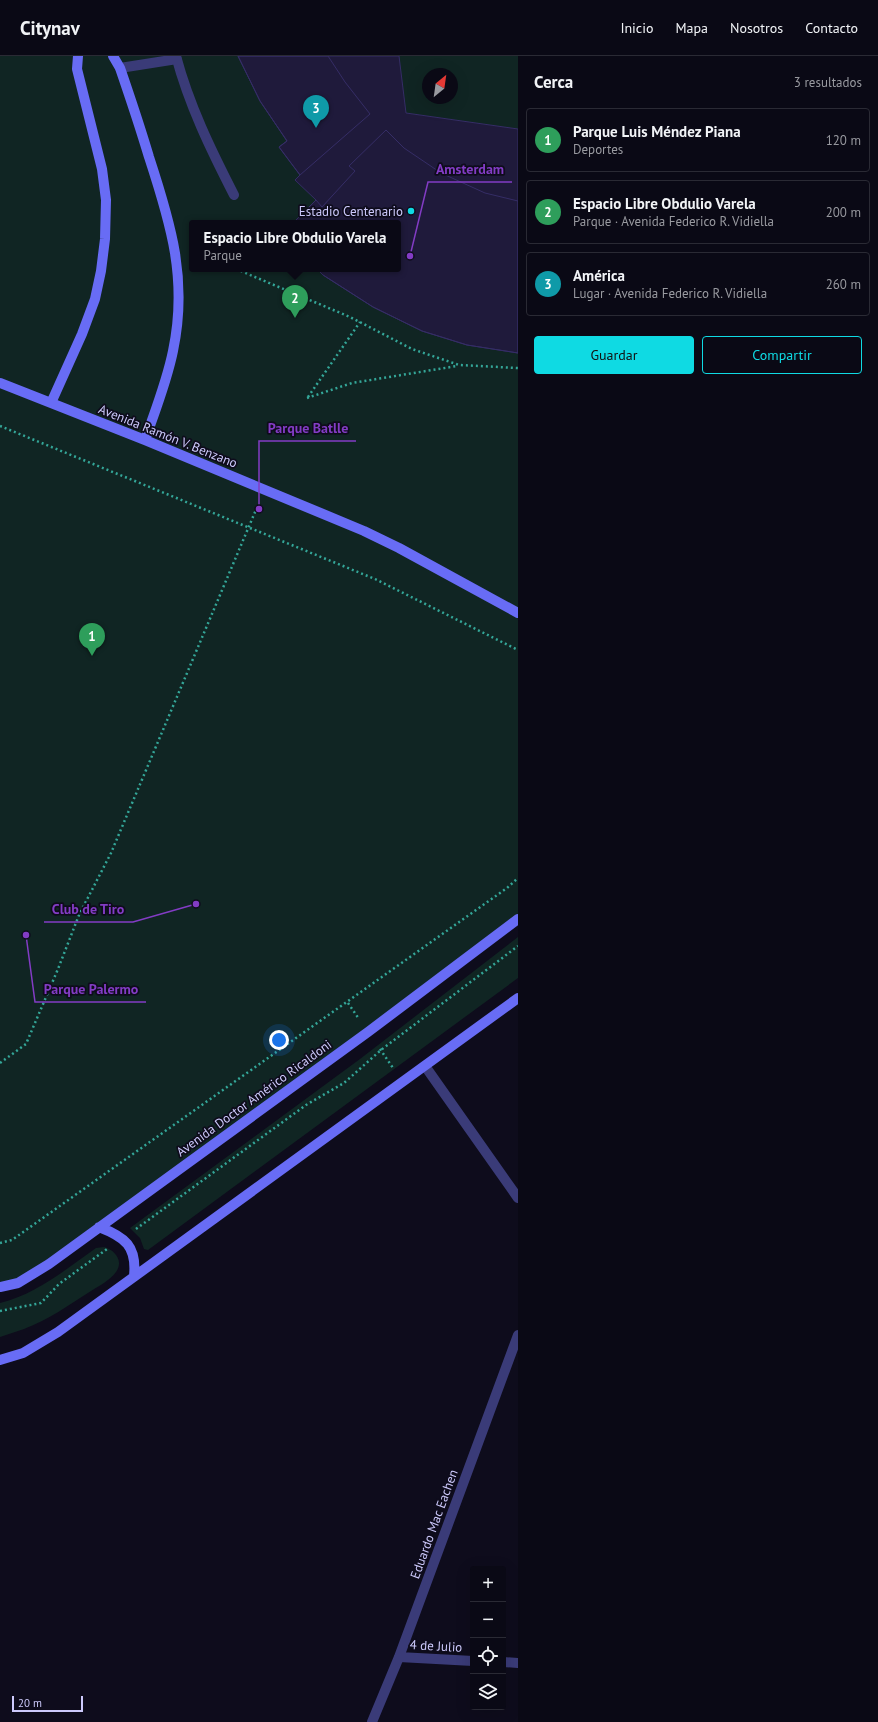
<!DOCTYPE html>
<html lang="es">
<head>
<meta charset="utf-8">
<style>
  :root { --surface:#0a0915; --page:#13121e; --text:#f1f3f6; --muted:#999aa0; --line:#2a2a34; --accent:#0fdae3 }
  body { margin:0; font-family:"PT Sans",sans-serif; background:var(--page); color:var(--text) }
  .controls { position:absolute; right:12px; bottom:12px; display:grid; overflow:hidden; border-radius:4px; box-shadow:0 4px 16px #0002 }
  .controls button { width:36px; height:36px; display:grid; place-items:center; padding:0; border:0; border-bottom:1px solid var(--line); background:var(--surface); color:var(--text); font:20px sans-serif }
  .compass { position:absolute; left:422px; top:12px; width:36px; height:36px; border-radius:50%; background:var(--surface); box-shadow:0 4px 16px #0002; rotate:29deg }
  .scale { position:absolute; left:12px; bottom:10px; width:71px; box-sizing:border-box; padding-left:4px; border:2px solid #cdcafc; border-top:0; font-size:11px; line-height:14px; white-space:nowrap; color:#cdcafc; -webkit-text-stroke:3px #0e0c1c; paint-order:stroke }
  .you { position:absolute; left:279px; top:984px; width:14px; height:14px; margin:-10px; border:3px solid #fff; border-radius:50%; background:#1a73e8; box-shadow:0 0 0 6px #1a73e833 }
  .badge { display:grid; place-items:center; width:26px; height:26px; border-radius:50%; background:var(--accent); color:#fff; font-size:13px; font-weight:700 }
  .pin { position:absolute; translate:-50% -33px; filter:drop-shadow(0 1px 2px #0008) }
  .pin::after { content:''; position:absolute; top:21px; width:14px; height:12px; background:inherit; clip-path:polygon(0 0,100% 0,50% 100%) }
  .popup { position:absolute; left:189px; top:164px; width:212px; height:52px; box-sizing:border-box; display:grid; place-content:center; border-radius:4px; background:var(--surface); filter:drop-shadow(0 1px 3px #0005); font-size:13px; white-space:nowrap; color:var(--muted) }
  .popup b { font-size:15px; color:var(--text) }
  .popup::after { content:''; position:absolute; left:50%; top:100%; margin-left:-8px; border:8px solid transparent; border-top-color:var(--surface) }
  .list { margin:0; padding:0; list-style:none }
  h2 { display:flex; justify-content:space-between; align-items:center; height:52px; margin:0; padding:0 16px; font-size:17px }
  h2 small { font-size:13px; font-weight:400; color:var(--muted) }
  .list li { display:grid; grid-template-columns:26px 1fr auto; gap:12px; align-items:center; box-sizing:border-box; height:64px; margin:0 8px 8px; padding:0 8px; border:1px solid var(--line); border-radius:4px }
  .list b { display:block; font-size:15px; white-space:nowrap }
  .list p { margin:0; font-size:13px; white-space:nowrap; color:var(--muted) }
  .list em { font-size:13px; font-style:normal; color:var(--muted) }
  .actions { display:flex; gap:8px; padding:12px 16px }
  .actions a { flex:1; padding:9px 0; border:1px solid var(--accent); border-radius:4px; text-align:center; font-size:14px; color:var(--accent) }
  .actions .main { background:var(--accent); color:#111 }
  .icon { flex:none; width:22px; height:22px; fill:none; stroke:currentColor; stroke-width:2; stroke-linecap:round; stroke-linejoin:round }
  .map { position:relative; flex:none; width:518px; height:1666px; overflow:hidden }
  header { display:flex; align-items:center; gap:24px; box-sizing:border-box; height:56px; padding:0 20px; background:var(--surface); border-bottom:1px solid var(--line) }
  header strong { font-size:19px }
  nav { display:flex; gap:22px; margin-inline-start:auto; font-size:14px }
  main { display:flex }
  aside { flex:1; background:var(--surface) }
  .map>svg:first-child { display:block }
  .green { fill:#102523; fill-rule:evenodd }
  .building { fill:#1f1a3b; stroke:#352d66 }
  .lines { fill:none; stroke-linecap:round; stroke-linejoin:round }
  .path { stroke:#34a698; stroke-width:2.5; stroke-dasharray:2 3; stroke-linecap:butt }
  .lane { stroke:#3a3b78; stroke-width:10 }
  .street { stroke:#3a3b78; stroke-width:10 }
  .secondary { stroke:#686cf5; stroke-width:10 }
  .poi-dot { fill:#0fdae3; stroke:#0e0c1c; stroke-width:1.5 }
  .labels { text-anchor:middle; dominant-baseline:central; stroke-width:3.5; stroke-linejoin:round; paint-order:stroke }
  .poi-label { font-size:13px; fill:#cdcafc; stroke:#0e0c1c; text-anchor:end }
  .street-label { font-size:13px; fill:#cdcafc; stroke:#0e0c1c }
  .leader { fill:none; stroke:#833cc5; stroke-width:1.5 }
  .callout-dot { fill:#833cc5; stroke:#0e0c1c; stroke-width:1.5 }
  .callout-label { font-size:14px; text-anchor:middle; font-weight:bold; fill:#833cc5; stroke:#0e0c1c; stroke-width:3.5; stroke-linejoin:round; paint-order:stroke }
</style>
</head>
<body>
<header>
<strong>Citynav</strong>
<nav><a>Inicio</a><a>Mapa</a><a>Nosotros</a><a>Contacto</a></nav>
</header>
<main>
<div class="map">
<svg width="518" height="1666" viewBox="0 0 518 1666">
  <rect width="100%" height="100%" fill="#0e0c1c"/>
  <path class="green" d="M0,0H518V863L49,1208L0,1231ZM428,18H452V42H428ZM192,167H398V213H192Z
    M518,881V922L148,1194L144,1193L140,1182L130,1172L360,1003Z
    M104,1191C115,1194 124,1205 116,1216C110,1224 99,1230 91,1235C69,1249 48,1264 24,1273C16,1276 8,1278 0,1281V1247C37,1238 66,1213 96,1192Z"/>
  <path class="building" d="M238,0H399L406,57L518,73V297L467,289L422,275L373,251L323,219L317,213H398V167H293L316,144L295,124L300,119L279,91L287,85L260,45Z
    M238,0H328L345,26L370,58L300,119L279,91L287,85L260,45Z
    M386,74L404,92L441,117L485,137L518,145V297L467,289L422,275L373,251L323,219L317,213H398V167H293L316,144L322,151L355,115L349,110Z"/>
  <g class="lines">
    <path class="path" d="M236,213L350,261L412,293L459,309L518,312
      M308,341L360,266
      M307,342L352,327L457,310
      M0,370L375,523L518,594
      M348,947L359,963
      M380,993L393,1012
      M0,1007L26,988L58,913L79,859L111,797L258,449
      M136,1173L306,1049L344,1027L381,994L518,890
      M0,1187L12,1184L507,832L518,822
      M0,1255L41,1247L59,1228L107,1193"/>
    <path class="lane" d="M176,0C189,49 211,94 234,139
      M120,12L177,3"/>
    <path class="street" d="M425,1010L518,1142
      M399,1601L473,1605
      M503,1606L518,1607
      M372,1666L399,1601L518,1279"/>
    <path class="secondary" d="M113,0L120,12C130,41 140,71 149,101C171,168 188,224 173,295C167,325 155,355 145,384
      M0,327L145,384L364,475L399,492L518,557
      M51,347L82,278L95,243L101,215L105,183L106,144L102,113L77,13L78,0
      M99,1171C125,1181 137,1190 134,1220
      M0,1231L18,1227L49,1208L368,976L518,863
      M0,1304L23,1297L58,1276L518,942"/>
  </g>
  <circle class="poi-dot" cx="411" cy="155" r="4"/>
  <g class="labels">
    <g class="poi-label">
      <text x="403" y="155">Estadio Centenario</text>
    </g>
    <g class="street-label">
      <text transform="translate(168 380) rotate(22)">Avenida Ramón V. Benzano</text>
      <text transform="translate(254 1042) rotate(-36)">Avenida Doctor Américo Ricaldoni</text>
      <text transform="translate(434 1468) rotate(-70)">Eduardo Mac Eachen</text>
      <text transform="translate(436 1590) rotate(3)">4 de Julio</text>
    </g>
  </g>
  <path class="leader" d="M410 200L428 126H512M259 453L259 385H356M196 848L133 866H44M26 879L35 946H146"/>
  <g class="callout-dot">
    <circle cx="410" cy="200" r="4"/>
    <circle cx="259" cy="453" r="4"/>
    <circle cx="196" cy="848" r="4"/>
    <circle cx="26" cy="879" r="4"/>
  </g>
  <g class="callout-label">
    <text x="470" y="118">Amsterdam</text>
    <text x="308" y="377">Parque Batlle</text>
    <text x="88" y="858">Club de Tiro</text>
    <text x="91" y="938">Parque Palermo</text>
  </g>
</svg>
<div class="controls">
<button>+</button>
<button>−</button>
<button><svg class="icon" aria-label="locate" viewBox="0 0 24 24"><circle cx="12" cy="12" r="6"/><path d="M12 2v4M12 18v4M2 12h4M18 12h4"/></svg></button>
<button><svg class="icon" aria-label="layers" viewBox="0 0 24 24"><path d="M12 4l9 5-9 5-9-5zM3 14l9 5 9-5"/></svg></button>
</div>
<svg class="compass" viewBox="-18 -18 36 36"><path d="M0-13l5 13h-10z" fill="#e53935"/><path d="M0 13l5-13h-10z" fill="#999aa0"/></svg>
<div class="scale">20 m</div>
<div class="you"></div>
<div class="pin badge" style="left:92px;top:600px;background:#2e9e5b">1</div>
<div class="pin badge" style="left:295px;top:262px;background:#2e9e5b">2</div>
<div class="popup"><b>Espacio Libre Obdulio Varela</b>Parque</div>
<div class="pin badge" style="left:316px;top:72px;background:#0f9aa8">3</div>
</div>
<aside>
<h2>Cerca<small>3 resultados</small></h2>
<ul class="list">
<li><span class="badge" style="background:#2e9e5b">1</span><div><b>Parque Luis Méndez Piana</b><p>Deportes</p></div><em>120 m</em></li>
<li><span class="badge" style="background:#2e9e5b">2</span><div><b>Espacio Libre Obdulio Varela</b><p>Parque · Avenida Federico R. Vidiella</p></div><em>200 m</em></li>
<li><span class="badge" style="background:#0f9aa8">3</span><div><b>América</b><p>Lugar · Avenida Federico R. Vidiella</p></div><em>260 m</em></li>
</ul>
<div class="actions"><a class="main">Guardar</a><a>Compartir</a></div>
</aside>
</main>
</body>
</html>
